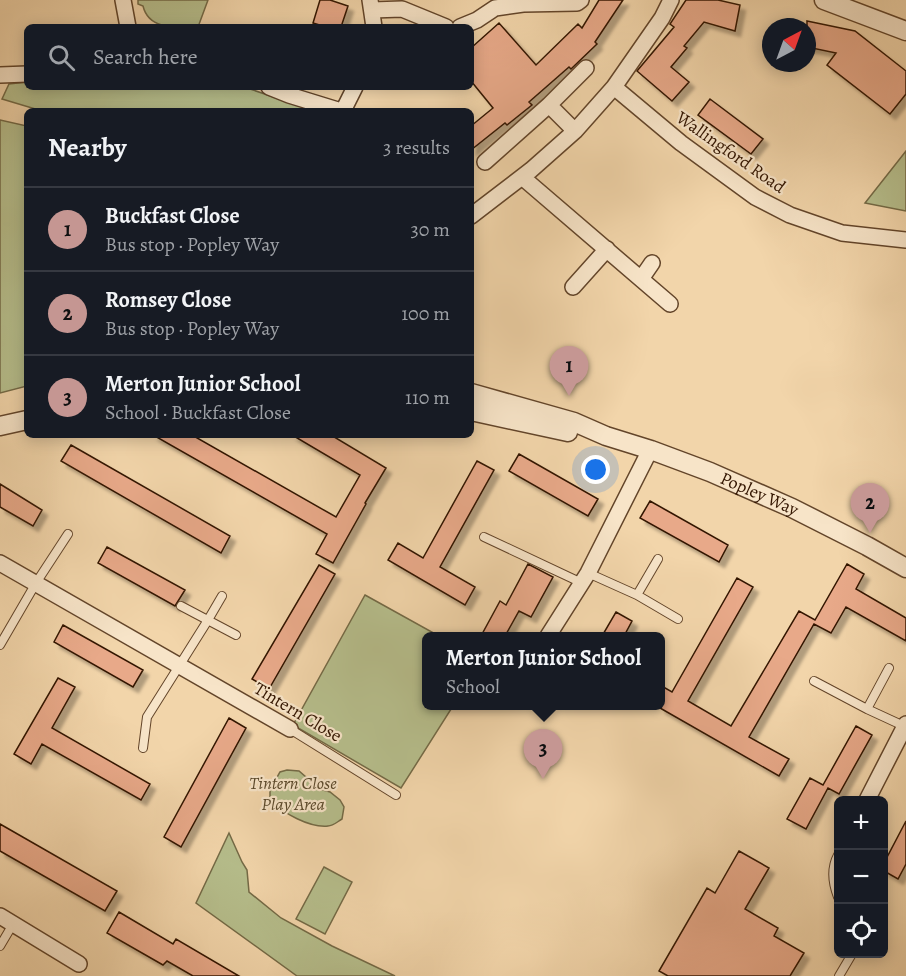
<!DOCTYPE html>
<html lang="en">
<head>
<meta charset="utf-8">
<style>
  :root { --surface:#171b24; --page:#242831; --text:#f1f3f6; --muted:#9ea1a6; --line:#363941; --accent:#c59692 }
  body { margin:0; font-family:Alegreya,serif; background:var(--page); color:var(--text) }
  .controls { position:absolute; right:18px; bottom:18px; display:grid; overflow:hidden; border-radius:9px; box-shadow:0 3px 15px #0003 }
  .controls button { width:54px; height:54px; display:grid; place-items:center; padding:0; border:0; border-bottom:2px solid var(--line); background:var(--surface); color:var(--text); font:30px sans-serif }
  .compass { position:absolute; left:762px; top:18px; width:54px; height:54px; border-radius:50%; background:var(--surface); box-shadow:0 3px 15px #0003; rotate:41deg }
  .you { position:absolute; left:596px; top:470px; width:21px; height:21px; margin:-15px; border:4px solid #fff; border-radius:50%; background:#1a73e8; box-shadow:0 0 0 9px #1a73e833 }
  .badge { display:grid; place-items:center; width:39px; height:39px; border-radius:50%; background:var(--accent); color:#111; font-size:20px; font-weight:700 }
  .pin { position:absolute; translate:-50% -50px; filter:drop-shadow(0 2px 3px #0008) }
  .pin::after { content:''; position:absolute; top:32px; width:21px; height:18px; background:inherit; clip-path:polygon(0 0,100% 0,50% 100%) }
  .popup { position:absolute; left:422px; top:632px; width:243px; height:78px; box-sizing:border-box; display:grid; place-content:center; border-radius:9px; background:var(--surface); filter:drop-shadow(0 2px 4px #0005); font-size:20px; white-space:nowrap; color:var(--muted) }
  .popup b { font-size:22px; color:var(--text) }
  .popup::after { content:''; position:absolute; left:50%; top:100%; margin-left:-12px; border:12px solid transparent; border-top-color:var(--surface) }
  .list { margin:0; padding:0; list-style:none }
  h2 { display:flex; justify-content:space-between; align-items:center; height:78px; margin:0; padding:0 24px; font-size:26px }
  h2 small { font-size:20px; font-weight:400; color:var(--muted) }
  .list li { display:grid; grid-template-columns:39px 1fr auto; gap:18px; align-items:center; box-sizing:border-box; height:84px; padding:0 24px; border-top:2px solid var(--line) }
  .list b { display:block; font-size:22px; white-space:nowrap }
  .list p { margin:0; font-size:20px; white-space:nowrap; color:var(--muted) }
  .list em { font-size:20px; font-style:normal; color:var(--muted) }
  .icon { flex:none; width:33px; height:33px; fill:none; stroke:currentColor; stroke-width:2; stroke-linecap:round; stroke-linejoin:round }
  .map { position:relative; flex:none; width:906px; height:976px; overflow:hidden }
  .search { position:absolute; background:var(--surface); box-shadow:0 3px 15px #0003; left:24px; top:24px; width:450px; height:66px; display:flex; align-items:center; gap:15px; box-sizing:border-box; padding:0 21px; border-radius:9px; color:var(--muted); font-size:22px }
  .panel { position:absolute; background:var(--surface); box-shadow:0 3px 15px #0003; left:24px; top:108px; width:450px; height:330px; border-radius:9px }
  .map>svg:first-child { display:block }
  .green { fill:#b6be8c; stroke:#746a46; stroke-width:1.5 }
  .building { fill:#e8a989; stroke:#331500; stroke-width:1.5; filter:url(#shadow) }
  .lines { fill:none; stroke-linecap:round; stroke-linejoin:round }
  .service-casing { stroke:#63452a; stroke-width:10 }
  .minor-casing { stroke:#63452a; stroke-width:18 }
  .tertiary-casing { stroke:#63452a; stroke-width:21 }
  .service { stroke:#f7e4c8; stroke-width:8 }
  .minor { stroke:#f7e4c8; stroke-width:15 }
  .tertiary { stroke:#f7e4c8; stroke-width:18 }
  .labels { text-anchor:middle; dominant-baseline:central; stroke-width:4.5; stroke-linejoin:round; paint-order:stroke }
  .street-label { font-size:18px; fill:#331500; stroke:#f7e4c8 }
  .park-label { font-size:18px; font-style:italic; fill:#5a482a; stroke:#f7e4c8 }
</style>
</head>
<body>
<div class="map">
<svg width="906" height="976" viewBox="0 0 906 976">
  <defs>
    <filter id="shadow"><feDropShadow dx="5.5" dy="5.5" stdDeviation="1.5" flood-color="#0004"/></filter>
  </defs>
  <rect width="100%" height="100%" fill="#f2d5aa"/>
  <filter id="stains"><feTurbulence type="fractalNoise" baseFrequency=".00333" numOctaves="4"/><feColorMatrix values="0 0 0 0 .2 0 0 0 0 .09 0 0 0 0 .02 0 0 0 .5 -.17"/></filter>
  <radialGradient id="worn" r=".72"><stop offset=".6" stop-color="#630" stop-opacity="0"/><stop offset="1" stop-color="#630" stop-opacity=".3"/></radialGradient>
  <path class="green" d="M138,0H208L198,27C178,27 149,31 143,6L138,4Z
    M27,82V87H244L315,111H42L2,99L9,84Z
    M0,120L27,126V386L0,393Z
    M906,151V211L865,203Z
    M365,595L439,636H426V706H453L401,788L293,725Z
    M287,770L299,771L320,789L330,792L340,800L344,807L342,819C337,822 333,826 328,826C309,828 284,813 270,801V790L280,772Z
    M229,833L242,862L247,870L249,892L281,918L332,946L395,976H297L196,903Z
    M324,867L352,882L325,934L296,919Z"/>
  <path class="building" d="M320,0H330L348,6L341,27H326L313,23Z
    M599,0H623L595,42L597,44L571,69L569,67L529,102L532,105L507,125L505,123L471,150V126L493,108L471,81V48L499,23L536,65L578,24L582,28Z
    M686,0H718L740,5L735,31L704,22L684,46L687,48L671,67L689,82L672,101L637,71L674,27L670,24Z
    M807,21L855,31L906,71V94L890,114L827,65L836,53L807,47Z
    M710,99L763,139L751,154L698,115Z
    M153,435H192L336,517L360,475L292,435H331L386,468L365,503L366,504L333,563L316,554L327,534Z
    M71,445L230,536L221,553L61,461Z
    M519,454L598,499L588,516L509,471Z
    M477,461L494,470L440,567L475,587L465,605L388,560L398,543L423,558Z
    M0,484L42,510L33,526L0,507Z
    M650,501L728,545L719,562L640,518Z
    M107,547L185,590L175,606L98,563Z
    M528,564L553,577L531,617L519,611L505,636H481L500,601L506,605Z
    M847,564L864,574L856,589L906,618V641L846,607L831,633L814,624L749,737L789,759L779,776L660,708V685L672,692L737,578L753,587L688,701L731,726L799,611L815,620Z
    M319,565L335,574L269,689L252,679Z
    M616,612L632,621L624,636H602Z
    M63,625L143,670L133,687L54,642Z
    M58,678L75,687L52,728L150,784L141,800L42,744L31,764L14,754Z
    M229,718L246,728L181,847L164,837Z
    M856,726L872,735L839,794L828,788L806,829L787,819L810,778L823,785Z
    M906,821V864L898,879L884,871V863Z
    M0,824L117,891L105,911L0,851Z
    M739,851L769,868L745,909L778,928L774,936L804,953L790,976H668L659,971L707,888L715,893Z
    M119,912L173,944L176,939L239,976H193L167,961L163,965L107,933Z"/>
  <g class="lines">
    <g class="service-casing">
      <path id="service" d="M484,537L582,583
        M588,573L637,595L678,619
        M637,595L658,559
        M181,606L236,635
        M0,645L36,583L68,534
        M814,681L867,709L906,727
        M867,709L889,668
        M290,729L396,795
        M143,748L147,717L208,620L222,596
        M838,855C831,868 833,884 838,897
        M0,946L13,924
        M839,976L852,954"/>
    </g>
    <g class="minor-casing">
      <path id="minor" d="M123,0L128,27
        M370,0L374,27
        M372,10L402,9L446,27
        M460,27L477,20L495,8L523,4L577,3L581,0
        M0,75L27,74
        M269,87L289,95L341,111
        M614,87L681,143L755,197L790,215L842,233L906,240
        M549,105L575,131
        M343,111L355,87
        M485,162L549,105L586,68
        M522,177L670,304
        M471,216L531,170L575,131L614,87L662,18L671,0
        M641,279L652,263
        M573,287L607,249
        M0,563L290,729
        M548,636L588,573L647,456L651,450
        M867,800L906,724
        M0,916L79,964"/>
    </g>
    <g class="tertiary-casing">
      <g id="tertiary">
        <path d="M824,0L906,31"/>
        <path id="s1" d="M471,393L574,422L606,436L651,450L710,472L792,508L867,546L906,568"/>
        <path d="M471,411L568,432"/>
        <path d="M0,426L27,420"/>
      </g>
    </g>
    <use href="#service" class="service"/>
    <use href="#minor" class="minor"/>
    <use href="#tertiary" class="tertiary"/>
  </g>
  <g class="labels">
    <g class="street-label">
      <text transform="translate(731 152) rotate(35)">Wallingford Road</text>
      <text stroke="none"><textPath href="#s1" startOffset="306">Popley Way</textPath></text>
      <text transform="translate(298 712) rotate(31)">Tintern Close</text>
    </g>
    <g class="park-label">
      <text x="293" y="783">Tintern Close<tspan x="293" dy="21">Play Area</tspan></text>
    </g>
  </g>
  <rect width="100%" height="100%" filter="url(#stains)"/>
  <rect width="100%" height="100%" fill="url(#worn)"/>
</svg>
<div class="controls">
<button>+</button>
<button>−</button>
<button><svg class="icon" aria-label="locate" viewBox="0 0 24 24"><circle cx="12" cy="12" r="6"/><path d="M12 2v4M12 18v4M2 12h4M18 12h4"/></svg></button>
</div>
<svg class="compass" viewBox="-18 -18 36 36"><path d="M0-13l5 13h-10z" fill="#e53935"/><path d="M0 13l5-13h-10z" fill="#9ea1a6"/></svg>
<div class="you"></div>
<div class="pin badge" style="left:569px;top:396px">1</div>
<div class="pin badge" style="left:870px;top:533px">2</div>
<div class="pin badge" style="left:543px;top:779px">3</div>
<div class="popup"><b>Merton Junior School</b>School</div>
<div class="search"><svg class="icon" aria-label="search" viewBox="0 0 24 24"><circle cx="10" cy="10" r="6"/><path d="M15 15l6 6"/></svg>Search here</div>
<section class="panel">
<h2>Nearby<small>3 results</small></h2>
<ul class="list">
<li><span class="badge">1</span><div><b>Buckfast Close</b><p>Bus stop · Popley Way</p></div><em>30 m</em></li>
<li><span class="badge">2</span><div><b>Romsey Close</b><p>Bus stop · Popley Way</p></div><em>100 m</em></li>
<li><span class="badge">3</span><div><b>Merton Junior School</b><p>School · Buckfast Close</p></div><em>110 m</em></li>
</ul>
</section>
</div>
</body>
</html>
